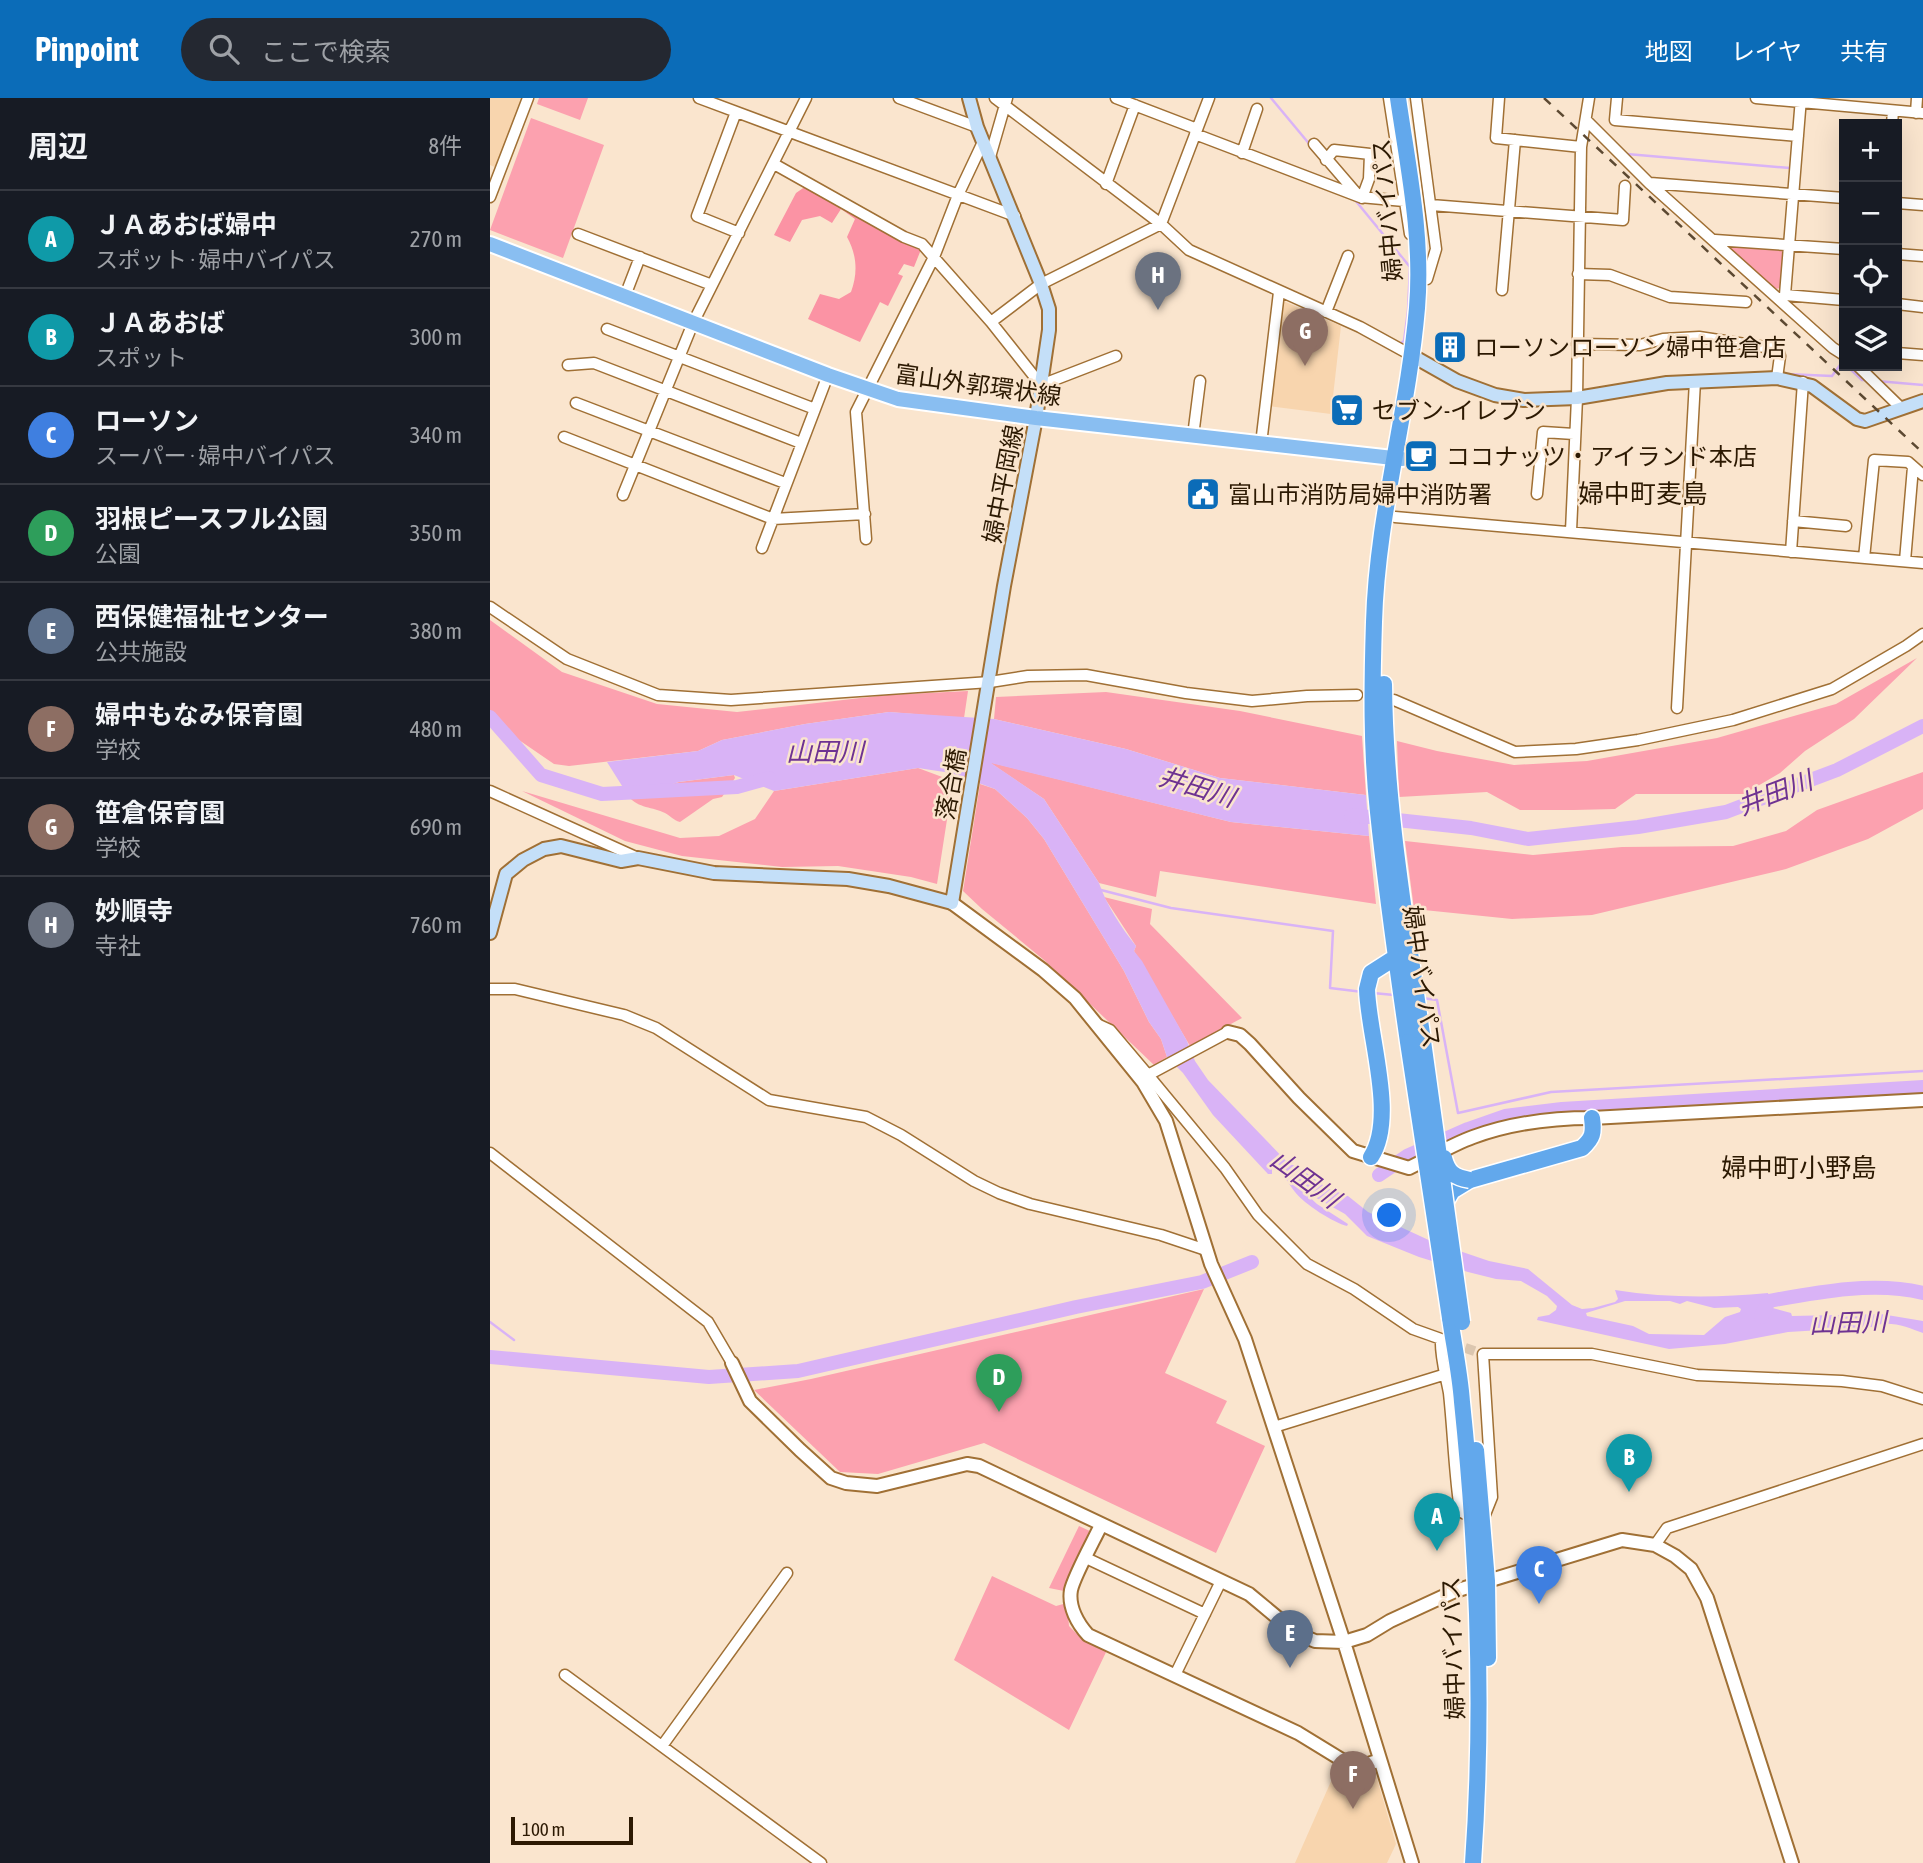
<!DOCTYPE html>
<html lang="ja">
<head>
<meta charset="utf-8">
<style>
  :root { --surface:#171b24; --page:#242831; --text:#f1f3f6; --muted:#9ea1a6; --line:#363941; --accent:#0b6cb8 }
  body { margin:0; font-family:"Asap Condensed","Noto Sans JP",sans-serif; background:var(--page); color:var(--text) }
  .controls { position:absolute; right:21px; top:21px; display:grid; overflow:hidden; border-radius:0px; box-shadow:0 7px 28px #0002 }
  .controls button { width:63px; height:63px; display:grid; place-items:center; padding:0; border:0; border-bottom:2px solid var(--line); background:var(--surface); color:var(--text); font:35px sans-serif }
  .scale { position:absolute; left:21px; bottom:18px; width:122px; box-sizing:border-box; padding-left:7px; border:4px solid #2c1902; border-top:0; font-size:19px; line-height:24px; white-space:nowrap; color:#2c1902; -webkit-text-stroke:5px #fae5ce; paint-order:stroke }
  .you { position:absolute; left:900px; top:1118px; width:24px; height:24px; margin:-18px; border:5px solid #fff; border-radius:50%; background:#1a73e8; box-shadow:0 0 0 10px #1a73e833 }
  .badge { display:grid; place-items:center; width:46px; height:46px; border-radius:50%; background:var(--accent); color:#fff; font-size:23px; font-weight:700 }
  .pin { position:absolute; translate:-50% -58px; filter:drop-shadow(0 2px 4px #0008) }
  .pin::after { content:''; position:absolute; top:37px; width:24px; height:21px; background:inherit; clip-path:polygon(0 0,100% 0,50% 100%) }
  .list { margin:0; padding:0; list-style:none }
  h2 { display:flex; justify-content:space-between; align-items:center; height:91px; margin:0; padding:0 28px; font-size:30px }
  h2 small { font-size:23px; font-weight:400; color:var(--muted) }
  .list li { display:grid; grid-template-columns:46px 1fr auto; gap:21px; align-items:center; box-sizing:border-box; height:98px; padding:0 28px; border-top:2px solid var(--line) }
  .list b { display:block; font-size:26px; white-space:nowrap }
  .list p { margin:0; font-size:23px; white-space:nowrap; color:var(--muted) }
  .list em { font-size:23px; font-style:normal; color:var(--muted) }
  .icon { flex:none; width:38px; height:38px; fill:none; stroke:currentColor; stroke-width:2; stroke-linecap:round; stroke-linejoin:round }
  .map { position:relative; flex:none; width:1433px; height:1765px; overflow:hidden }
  header { display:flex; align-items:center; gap:42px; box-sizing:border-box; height:98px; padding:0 35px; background:var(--accent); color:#fff }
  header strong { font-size:33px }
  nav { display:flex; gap:38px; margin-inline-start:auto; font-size:24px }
  .search { width:490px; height:63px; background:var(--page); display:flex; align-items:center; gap:18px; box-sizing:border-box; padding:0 24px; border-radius:38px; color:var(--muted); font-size:26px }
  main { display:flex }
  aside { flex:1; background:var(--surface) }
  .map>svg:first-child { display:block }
  .built { fill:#f8d5ae }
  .green { fill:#fca1af }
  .forest { fill:#fb93a4 }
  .water { fill:#d9b3f6; fill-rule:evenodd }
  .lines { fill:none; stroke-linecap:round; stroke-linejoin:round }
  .stream { stroke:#d9b3f6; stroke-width:2.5 }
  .river { stroke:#d9b3f6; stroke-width:14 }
  .minor-tunnel { stroke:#dbc6af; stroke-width:10; stroke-dasharray:10 5; stroke-linecap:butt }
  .minor-casing { stroke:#a07035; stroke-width:13 }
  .tertiary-casing { stroke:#a07035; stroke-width:16 }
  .secondary-casing { stroke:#a07035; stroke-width:16 }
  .primary-casing { stroke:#fff; stroke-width:18 }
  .trunk-casing { stroke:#fff; stroke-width:19 }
  .minor { stroke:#fff; stroke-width:10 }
  .tertiary { stroke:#fff; stroke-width:12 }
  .secondary { stroke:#c4dff8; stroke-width:12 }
  .primary { stroke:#89bef1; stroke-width:14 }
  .trunk { stroke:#62a8ec; stroke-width:16 }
  .rail { stroke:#5c4932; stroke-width:2.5; stroke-dasharray:9 9; stroke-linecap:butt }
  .trunk-bridge-casing { stroke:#fff; stroke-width:19; stroke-linecap:butt }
  .trunk-bridge { stroke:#62a8ec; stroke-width:16 }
  .labels { text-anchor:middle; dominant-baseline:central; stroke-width:5; stroke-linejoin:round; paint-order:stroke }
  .street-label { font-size:24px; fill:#2c1902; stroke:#fae5ce }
  .poi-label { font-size:24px; fill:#2c1902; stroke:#fae5ce; text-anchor:start }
  .neighbourhood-label { font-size:26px; fill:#2c1902; stroke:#fae5ce }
  .water-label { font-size:26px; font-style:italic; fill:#6e3292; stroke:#fae5ce }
</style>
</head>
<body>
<header>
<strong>Pinpoint</strong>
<div class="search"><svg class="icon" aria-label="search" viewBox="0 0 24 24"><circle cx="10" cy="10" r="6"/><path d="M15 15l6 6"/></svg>ここで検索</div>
<nav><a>地図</a><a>レイヤ</a><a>共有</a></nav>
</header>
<main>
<aside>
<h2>周辺<small>8件</small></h2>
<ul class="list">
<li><span class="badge" style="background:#0f9aa8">A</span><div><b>ＪＡあおば婦中</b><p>スポット · 婦中バイパス</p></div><em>270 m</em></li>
<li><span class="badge" style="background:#0f9aa8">B</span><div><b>ＪＡあおば</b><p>スポット</p></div><em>300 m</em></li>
<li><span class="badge" style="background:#3f7fe0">C</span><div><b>ローソン</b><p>スーパー · 婦中バイパス</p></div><em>340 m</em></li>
<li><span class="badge" style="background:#2e9e5b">D</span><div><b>羽根ピースフル公園</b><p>公園</p></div><em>350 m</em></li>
<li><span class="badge" style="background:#5c6f8a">E</span><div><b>西保健福祉センター</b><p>公共施設</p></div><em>380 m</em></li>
<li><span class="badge" style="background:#8d6e63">F</span><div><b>婦中もなみ保育園</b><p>学校</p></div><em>480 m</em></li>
<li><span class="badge" style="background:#8d6e63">G</span><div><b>笹倉保育園</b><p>学校</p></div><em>690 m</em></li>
<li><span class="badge" style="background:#6b7280">H</span><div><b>妙順寺</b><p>寺社</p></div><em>760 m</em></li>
</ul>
</aside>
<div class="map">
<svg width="1433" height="1765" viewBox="0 0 1433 1765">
  <rect width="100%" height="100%" fill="#fae5ce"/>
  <path class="built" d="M0,0H32L7,70L0,67Z
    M791,202L851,228L841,316L778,308Z
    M846,1672L862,1677L885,1674L906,1746L897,1765H805Z"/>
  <path class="green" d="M49,0H98L90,22L47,6Z
    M41,20L114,47L73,160L0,132Z
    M1243,145L1289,149L1296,154L1292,190L1284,191L1241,152Z
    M0,522L72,574L167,606L247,614L397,597L478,593L474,620L399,614L315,626L232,642L208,653L79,668L64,666L0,622Z
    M1427,560L1364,621L1315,653L1290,675L1254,696H1146L1125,711L1084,712H1030L997,694L909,699L907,643L947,653L1024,667L1097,663L1227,640L1346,606Z
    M616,594L750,613L872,638L876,697L730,680L636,651L504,621L506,599Z
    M499,664L741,724L879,738L886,806L670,773L666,799L609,785L554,701Z
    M428,670L463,683L447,786L421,779L348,768L292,769L192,758L135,743L32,693L190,740L229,738L265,721L284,693Z
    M1433,674V711L1378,741L1296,771L1102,817L1022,821L924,811L915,743L1043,757L1132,749L1243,748L1296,733L1327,712Z
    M244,677L245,680L232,699L223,701L190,724C183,722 181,718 175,715C163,709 148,710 139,699L189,684Z
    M490,686L505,691L537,720L554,741L634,873L659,924L671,941L677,959L664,967L554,862L492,811L473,793Z
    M614,799L662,811L660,826L752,920L700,948L644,853L646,848Z
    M714,1191L675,1275L737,1303L726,1325L775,1348L726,1455L494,1345L388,1376L350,1374L264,1292L321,1281Z
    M589,1428L602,1434L574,1493L559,1490Z
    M502,1478L566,1508L577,1505L579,1528L592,1541L617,1552L579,1632L464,1562Z"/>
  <path class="forest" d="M319,86L432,149L424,169L414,166L408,176L413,178L398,208L390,204L370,244L318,221L330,196L349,201L361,194C368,175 367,157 357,139L365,121L351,111L342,125L330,118L312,122L300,144L284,137L306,95Z"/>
  <path class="water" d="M399,614L504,621L636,651L730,680L876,697L879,738L741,724L501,665L554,701L609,785C617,808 631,829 646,848L644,853L652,863L697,943L705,963L718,982L799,1066L807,1068L837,1090L858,1098L878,1114L943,1144L999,1163L1038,1171L1082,1207L1092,1211L1103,1210L1125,1204L1128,1201L1125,1192C1176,1200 1226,1200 1278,1195L1279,1209L1301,1215L1302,1218L1391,1216L1433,1223V1235C1418,1229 1397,1221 1382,1229L1298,1234L1235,1246L1179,1251L1047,1222L1048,1219L1059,1217L1066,1212L1067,1208L1057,1198L1031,1183L1006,1181L978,1174L929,1159L877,1138L855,1116L812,1092L827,1106L858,1126L857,1128C844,1125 814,1106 805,1094C797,1084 794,1075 782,1069V1076H778L723,1017L693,975L677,959L671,941L659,924L634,873L554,741L537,720L505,691L461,675L428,670L284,693L244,677L189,684L139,699L117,664L208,653L232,642L315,626ZM1135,1203H1180L1190,1206L1197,1203L1224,1210L1248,1209L1251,1211L1250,1214L1235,1219L1214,1237L1159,1236L1143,1228L1097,1218L1096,1215Z"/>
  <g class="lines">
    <path class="stream" d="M781,0L821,48
      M1137,56L1300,70
      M865,102L920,169L918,213L914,243L911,245
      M1357,268L1372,282H1377
      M1296,276L1342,278L1350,267H1354
      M1387,283L1433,287
      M611,792L681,810L843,833L840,890L873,894
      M883,895L904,897
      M932,900L947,902L968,1015L1061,994L1433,973
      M0,1224L24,1242"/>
    <path class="river" d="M0,619L51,677L112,696L247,689L279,680
      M861,717L981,730L1038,741L1148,729L1236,714L1347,672L1433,628
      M889,1077L917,1058L978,1031L1015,1018L1072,1011L1433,989
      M1271,1219L1279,1203C1328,1194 1384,1183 1433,1195
      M0,1259L219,1279L308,1273L586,1209L712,1184L762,1164"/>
    <path class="minor-tunnel" d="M961,1245L993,1256"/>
    <g class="minor-casing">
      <path id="minor" d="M209,0L525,118
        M409,0L487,29
        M505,0L671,126L699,152L870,229L921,257
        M626,0L707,31
        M899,0L920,136
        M926,0L946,151L937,181
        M1009,0L1006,40L1091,49
        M1127,0L1125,22L1308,38
        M1266,0L1433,15
        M246,14L207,118L249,135
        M1426,15L1427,0
        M1096,22L1159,85L1343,250L1354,257
        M1402,26L1403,13
        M705,36L870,99L914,103
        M824,46L867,96
        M752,55L767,11
        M500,59L517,0
        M836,62L844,52L880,56L879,81L872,100
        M284,66L414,139L432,146L501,224L551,287L626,258
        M1160,85L1354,100
        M616,86L645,7
        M0,99L38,0
        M1407,105L1433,107
        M941,107L1133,122L1135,88
        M88,136L222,187
        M1225,142L1354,151
        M1407,156L1433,158
        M1088,176L1120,177L1180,199L1256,204
        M1012,192L1025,42
        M1295,197L1311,0
        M135,198L150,159
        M1290,201L1295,197L1354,202
        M1407,206L1433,209
        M836,214L858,158
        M501,224L551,186L671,126L719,0
        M117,231L325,311
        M1087,246L1150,247L1173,241L1209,239L1288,251L1290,258L1287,280
        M1407,255L1433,257
        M78,267L104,265L311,345
        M1368,268L1411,310
        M86,305L295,385
        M703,338L710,283
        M74,339L283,421L375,416
        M771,346L789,194
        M1047,396L1053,334L1084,336
        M133,397L203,225L316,0
        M905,419L1433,465
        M1303,423L1356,428
        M1081,433L1087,300L1091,49L1099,0
        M376,441L366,314L444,159L468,97L493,44
        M272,450L338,277
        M1301,454L1313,284
        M1374,460L1384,362L1418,364L1433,377
        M1415,463L1423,369
        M0,509L77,561L168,597L241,602L500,584L538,578L596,577L696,595L762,603L817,598L867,597
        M904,602L1025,654L1086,651L1148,642L1243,622L1342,591L1416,548L1433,536
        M1187,610L1205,283
        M0,693L148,760
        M0,891H25L134,917L166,930L279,1002L376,1019L411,1037L484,1083L509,1095L540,1106L671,1137L716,1152
        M609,927L620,932L658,977L738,934
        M658,977L735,1070L768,1117L817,1166L864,1191L923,1231L951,1241C950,1259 956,1278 959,1295C963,1332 964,1368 969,1405L973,1415L980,1418
        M0,1055L218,1224L242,1265
        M784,1329L956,1276
        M994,1419L1002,1399L993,1256H1102L1207,1277L1352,1283L1392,1288L1433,1301
        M1165,1447L1177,1430L1433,1346
        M596,1460L715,1516
        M75,1577L331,1765
        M685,1577L731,1483
        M172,1648L297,1475"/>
    </g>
    <g class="tertiary-casing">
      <path id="tertiary" d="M462,805L553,872L585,900L653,984L676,1023L721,1166L755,1241L854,1544L922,1765
        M738,934L750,937L760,946L809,1000L863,1053L919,1070C940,1060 961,1047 983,1039C1021,1025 1062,1020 1102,1020L1433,1002
        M242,1265L260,1303L310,1352L341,1380L356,1385L387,1388L477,1366L489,1368L759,1496L806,1535L825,1543L854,1544L877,1537L900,1523L965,1493L1132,1442L1165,1447L1185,1458L1201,1471L1217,1500L1302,1765
        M611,1427C604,1442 584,1478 581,1492C578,1509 588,1526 598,1537L808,1635L857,1665L875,1667L890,1662"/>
    </g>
    <g class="secondary-casing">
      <path id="secondary" d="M921,257L967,283L1005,297L1034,302L1087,300L1177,285L1287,280L1322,288L1367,321L1375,323L1433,303
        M0,835L16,776L33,762L54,751L71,748L131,763L148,760L224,775L358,781L399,788L462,805L514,488L546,320L559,232V211L551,186L487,29L479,0"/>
    </g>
    <g class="primary-casing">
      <path id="primary" d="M0,146L338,277L408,301L546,320L912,361"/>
    </g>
    <g class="trunk-casing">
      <path id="trunk" d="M908,0C918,69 933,139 927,210C918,315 887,418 884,524C882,587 881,651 888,714C896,791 907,868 918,944
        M894,586C895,706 916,825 933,943
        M881,1059C907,1019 878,937 877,891L881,875L906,859
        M955,1105L962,1093L980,1082L1092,1050C1103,1040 1104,1035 1102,1020
        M960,1220C964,1248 970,1276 972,1304C988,1457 994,1612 983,1765
        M986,1352L997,1483L998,1560"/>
    </g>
    <use href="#minor" class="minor"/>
    <use href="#tertiary" class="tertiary"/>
    <use href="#secondary" class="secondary"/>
    <use href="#primary" class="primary"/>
    <use href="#trunk" class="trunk"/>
    <path class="rail" d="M1054,0L1433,355"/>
    <g class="trunk-bridge-casing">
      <path id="trunk-bridge" d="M933,943L972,1224
        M918,944L960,1220
        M954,1060C958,1075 964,1079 980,1082"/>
    </g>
    <use href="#trunk-bridge" class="trunk-bridge"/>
  </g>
  <defs>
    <g id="building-square" transform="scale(1.75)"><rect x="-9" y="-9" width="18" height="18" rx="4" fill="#0b6cb8" stroke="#fae5ce"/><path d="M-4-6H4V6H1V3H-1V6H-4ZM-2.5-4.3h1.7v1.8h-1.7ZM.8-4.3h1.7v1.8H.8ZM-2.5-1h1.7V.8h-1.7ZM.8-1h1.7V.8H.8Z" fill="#fff"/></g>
    <g id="supermarket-square" transform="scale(1.75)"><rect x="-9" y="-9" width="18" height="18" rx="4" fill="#0b6cb8" stroke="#fae5ce"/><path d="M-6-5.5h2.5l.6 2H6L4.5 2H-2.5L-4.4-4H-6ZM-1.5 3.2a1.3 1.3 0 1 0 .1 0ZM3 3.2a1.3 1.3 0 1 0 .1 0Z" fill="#fff"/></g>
    <g id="cafe-square" transform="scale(1.75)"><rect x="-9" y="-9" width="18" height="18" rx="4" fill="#0b6cb8" stroke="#fae5ce"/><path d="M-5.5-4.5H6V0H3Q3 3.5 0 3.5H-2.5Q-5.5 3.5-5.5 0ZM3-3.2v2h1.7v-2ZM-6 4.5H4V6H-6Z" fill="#fff"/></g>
    <g id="civic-square" transform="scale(1.75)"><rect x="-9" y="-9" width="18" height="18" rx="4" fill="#0b6cb8" stroke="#fae5ce"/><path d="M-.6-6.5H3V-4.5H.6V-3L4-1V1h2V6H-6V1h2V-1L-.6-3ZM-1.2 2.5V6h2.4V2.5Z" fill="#fff"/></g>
  </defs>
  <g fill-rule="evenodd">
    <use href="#building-square" x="960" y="249"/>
    <use href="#supermarket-square" x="857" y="312"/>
    <use href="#cafe-square" x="931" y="358"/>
    <use href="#civic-square" x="713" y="396"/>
  </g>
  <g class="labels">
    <g class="street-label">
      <text transform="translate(897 112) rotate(-95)">婦中バイパス</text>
      <text transform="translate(488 287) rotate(8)">富山外郭環状線</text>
      <text transform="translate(513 386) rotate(-79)">婦中平岡線</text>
      <text transform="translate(461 686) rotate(-80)">落合橋</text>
      <text transform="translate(932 879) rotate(82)">婦中バイパス</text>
      <text transform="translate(963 1550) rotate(-92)">婦中バイパス</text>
    </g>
    <g class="poi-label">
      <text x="984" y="249">ローソンローソン婦中笹倉店</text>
      <text x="882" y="312">セブン-イレブン</text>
      <text x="956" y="358">ココナッツ・アイランド本店</text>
      <text x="738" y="396">富山市消防局婦中消防署</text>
    </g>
    <g class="neighbourhood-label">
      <text x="1153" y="396">婦中町麦島</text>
      <text x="1309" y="1070">婦中町小野島</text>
    </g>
    <g class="water-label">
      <text x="335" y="654">山田川</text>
      <text transform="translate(707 689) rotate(17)">井田川</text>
      <text transform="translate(1285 695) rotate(-21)">井田川</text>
      <text transform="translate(815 1081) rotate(36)">山田川</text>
      <text transform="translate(1358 1225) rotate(-2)">山田川</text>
    </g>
  </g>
</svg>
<div class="controls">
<button>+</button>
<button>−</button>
<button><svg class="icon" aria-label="locate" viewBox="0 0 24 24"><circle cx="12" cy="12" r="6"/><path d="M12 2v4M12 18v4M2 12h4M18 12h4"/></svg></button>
<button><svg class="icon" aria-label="layers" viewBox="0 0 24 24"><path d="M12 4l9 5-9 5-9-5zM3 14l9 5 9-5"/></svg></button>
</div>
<div class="scale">100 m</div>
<div class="you"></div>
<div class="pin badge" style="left:947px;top:1453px;background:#0f9aa8">A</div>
<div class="pin badge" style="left:1139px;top:1394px;background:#0f9aa8">B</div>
<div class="pin badge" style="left:1049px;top:1506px;background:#3f7fe0">C</div>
<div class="pin badge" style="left:509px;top:1314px;background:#2e9e5b">D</div>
<div class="pin badge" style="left:800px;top:1570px;background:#5c6f8a">E</div>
<div class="pin badge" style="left:863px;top:1711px;background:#8d6e63">F</div>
<div class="pin badge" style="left:815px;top:268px;background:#8d6e63">G</div>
<div class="pin badge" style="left:668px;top:212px;background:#6b7280">H</div>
</div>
</main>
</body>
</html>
